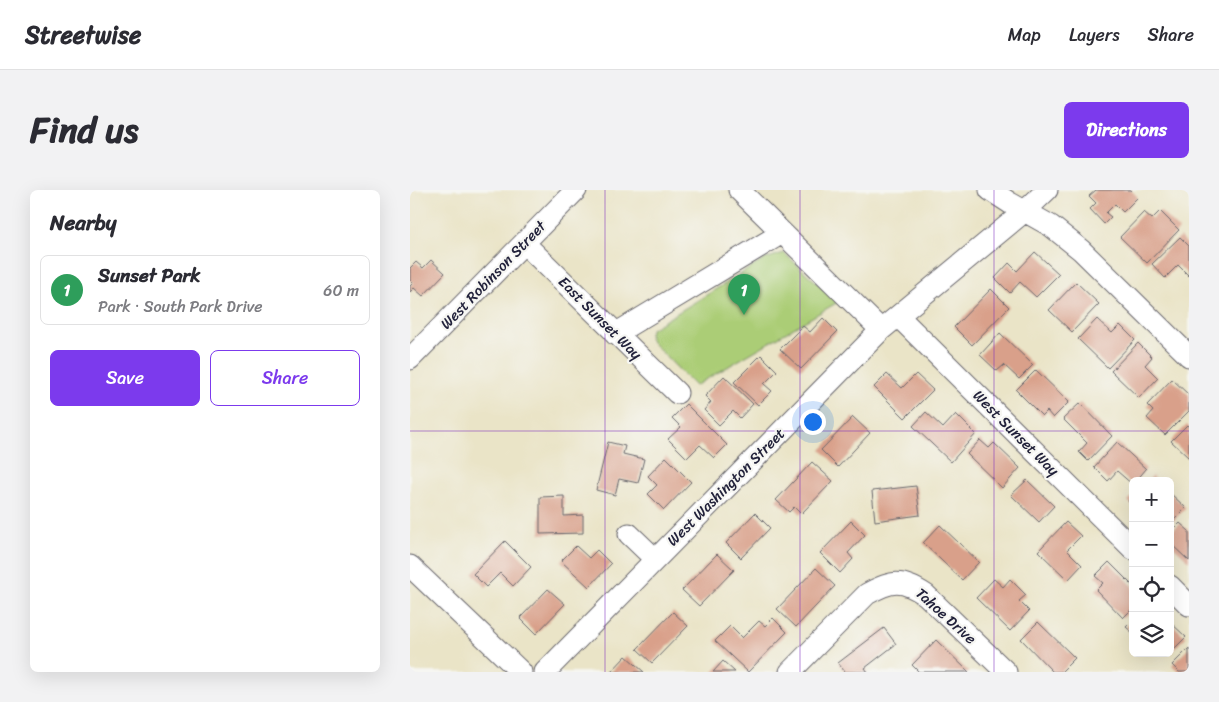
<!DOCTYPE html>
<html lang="en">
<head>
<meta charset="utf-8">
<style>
  :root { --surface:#fff; --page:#f2f2f3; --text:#2b2b33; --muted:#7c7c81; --line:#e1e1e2; --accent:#7c3aed }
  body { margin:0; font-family:Sriracha,sans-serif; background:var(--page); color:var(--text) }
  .controls { position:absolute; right:15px; bottom:15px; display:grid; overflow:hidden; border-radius:8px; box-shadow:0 5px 20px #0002 }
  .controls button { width:45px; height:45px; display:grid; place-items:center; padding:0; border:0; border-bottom:1px solid var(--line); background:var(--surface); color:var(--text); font:25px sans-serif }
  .you { position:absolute; left:402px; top:231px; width:18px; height:18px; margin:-12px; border:4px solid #fff; border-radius:50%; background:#1a73e8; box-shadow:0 0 0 8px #1a73e833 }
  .badge { display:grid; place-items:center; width:32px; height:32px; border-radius:50%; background:var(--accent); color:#fff; font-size:16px; font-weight:700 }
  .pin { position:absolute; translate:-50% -41px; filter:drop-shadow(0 1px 2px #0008) }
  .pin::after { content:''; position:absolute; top:26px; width:18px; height:15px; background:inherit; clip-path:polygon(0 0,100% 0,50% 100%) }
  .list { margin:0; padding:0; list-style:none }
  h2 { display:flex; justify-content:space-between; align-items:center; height:65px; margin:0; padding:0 20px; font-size:21px }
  h2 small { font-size:16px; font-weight:400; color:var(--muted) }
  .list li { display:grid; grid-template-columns:32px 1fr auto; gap:15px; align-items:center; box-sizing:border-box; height:70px; margin:0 10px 10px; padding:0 10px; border:1px solid var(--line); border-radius:8px }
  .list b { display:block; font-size:19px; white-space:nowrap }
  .list p { margin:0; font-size:16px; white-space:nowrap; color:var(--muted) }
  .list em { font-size:16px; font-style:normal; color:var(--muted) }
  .actions { display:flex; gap:10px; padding:15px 20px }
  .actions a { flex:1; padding:11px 0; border:1px solid var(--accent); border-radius:8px; text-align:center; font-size:18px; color:var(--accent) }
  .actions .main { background:var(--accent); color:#fff }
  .icon { flex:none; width:28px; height:28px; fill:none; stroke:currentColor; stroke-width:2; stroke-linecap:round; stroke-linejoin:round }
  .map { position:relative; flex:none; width:779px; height:482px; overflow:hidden; border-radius:8px }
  header { display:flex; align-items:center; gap:30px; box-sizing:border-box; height:70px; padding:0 25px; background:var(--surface); border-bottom:1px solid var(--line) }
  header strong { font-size:24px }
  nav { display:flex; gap:28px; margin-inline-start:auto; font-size:18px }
  .intro { display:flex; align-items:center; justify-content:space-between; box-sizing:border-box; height:120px; padding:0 30px }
  h1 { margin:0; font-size:35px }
  .button { padding:12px 22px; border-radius:8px; background:var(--accent); color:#fff; font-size:18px; font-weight:700 }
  main { display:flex; gap:30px; padding:0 30px }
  aside { flex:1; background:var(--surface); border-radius:8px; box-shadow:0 5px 20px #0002 }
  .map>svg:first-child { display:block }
  .green { fill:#abcd76; stroke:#667858 }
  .building { fill:#d9a08a }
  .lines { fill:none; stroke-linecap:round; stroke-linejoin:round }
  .minor-casing { stroke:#68666c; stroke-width:23 }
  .minor { stroke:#fff; stroke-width:21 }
  .grid { fill:none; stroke:#7b2cbf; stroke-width:1; stroke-opacity:0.55 }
  .labels { text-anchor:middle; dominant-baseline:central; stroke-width:4.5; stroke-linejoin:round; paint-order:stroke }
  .street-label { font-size:15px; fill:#22223b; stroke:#f6f6f2 }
</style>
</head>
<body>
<header>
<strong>Streetwise</strong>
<nav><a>Map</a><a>Layers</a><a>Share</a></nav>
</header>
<div class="intro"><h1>Find us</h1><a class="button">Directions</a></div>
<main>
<aside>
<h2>Nearby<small></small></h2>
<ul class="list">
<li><span class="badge" style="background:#2e9e5b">1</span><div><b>Sunset Park</b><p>Park · South Park Drive</p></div><em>60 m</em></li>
</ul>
<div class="actions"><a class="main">Save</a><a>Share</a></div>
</aside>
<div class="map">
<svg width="779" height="482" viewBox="0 0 779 482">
  <rect width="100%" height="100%" fill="#f6f6f2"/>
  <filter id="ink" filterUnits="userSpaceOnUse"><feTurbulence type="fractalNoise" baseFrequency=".02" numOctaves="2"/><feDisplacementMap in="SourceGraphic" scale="10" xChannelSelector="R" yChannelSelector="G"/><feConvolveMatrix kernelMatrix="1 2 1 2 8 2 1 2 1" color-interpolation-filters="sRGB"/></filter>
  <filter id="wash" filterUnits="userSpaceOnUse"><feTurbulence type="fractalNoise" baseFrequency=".0096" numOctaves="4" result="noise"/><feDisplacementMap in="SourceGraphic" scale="20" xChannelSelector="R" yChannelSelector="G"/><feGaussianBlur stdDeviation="1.12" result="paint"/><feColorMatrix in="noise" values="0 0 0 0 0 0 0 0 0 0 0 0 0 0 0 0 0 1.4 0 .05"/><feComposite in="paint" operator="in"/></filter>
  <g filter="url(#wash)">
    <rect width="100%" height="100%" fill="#eae4c7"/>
    <path class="green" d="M374,63L428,112L285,196L239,149L241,139L355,69Z"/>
    <g id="blocks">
      <path class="building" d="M686,0H721L728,7L713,22L705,14L696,23L701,27L694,34L680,19L686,13L679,6Z
        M750,21L769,40L737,73L710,47L734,22L742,29Z
        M770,47L779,56V86L768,75L755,88L742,74Z
        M625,62L649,84L626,107L610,92L600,103L585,88L599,73L607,81Z
        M21,70L35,83L13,106L4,98L0,102V96L3,93L0,90V78L6,72L13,78Z
        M666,92L689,114L662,142L639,120Z
        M581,99L599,117L562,155L544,137Z
        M413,128L427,142L391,179L370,159L393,136L400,142Z
        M687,129L702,143L710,135L725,150L698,178L668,149Z
        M590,143L623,175L609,189L594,175L587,181L570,165Z
        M728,153L742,167L735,175L748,188L729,208L701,181Z
        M351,165L367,181L354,194L362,201L348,215L324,192Z
        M626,180L659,212L643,228L637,221L632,226L606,200Z
        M477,184L492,198L506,184L523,200L495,228L464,197Z
        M314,186L343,214L330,228L323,221L309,235L294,220L301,212L295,206Z
        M762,189L779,205V221L755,245L737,228L743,221L737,215Z
        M670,213L702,246L678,271L669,262L677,253L653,229Z
        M276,214L317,255L304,268L290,255L277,268L258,249L271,237L262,228Z
        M516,222L533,238L546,224L566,244L541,272L503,236Z
        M443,227L460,243L428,277L411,260Z
        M777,235L779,237V268L761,251Z
        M570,250L579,258L584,253L610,278L592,298L557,264Z
        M198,252L215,256L213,264L234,269L228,293L209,289L205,305L186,300Z
        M707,252L736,279L726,291H723V295L707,281L698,291L684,277Z
        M256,267L281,292L254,320L238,304L247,295L238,286Z
        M402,272L423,291L391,324L384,317L379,322L366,310Z
        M742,286L747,291H738Z
        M617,290L644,316L629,332L601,305Z
        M506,296L510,325L465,331L462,301Z
        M760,303L776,318L760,334Z
        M154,306V326L173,325V343L130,344V307Z
        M723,306V316L718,311Z
        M345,323L360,338L331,368L316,353Z
        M441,331L455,345L438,363L443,369L430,383L410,363Z
        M656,332L671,346L657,360L672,375L658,390L628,361Z
        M770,333L779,341V371L760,353V343Z
        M530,335L569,372L552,390L513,353Z
        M95,351L121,377L103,396L90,383L76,397L63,384Z
        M166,356L179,368L187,360L201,374L179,397L151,371Z
        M307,364L324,380L289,416L272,400Z
        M699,372L723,396V418L713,428L686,400L693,393L685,386Z
        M406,378L425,396L386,437L367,419Z
        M584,389L593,397L600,389L616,405L609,411L619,421L600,441L566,408Z
        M138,399L155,414L126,444L110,428Z
        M263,422L278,436L242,473L227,459Z
        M363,428L377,442L338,482L305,451L320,436L332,448L349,431L355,436Z
        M723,430V443L716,437Z
        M628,432L665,468L651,482H643L611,449Z
        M760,432L776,447L760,463Z
        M474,438L486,454L455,478L458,482H435L428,473Z
        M526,450L559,482H509L502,475Z
        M779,458V482H769L762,475Z
        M216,466L234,482H201Z
        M313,471L325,482H303Z"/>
    </g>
  </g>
  <g filter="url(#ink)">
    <use href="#blocks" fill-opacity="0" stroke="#68666c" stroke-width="1"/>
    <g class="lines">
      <g class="minor-casing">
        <path id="minor" d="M329,0L471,140
          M580,0L600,13L641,36L671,60L779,166
          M114,53L267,203
          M489,127L723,359
          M205,144L372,43
          M0,169L166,0
          M219,344L245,369
          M0,376L111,482
          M760,396L779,415
          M135,482L471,140L615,21L637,0
          M380,482L457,404C482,390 492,389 516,405L596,482"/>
      </g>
      <use href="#minor" class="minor"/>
    </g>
  </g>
  <path class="grid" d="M195,0V482M390,0V482M584,0V482M0,241H779"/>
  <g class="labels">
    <g class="street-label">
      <text transform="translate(83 85) rotate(-46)">West Robinson Street</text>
      <text transform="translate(190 128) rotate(45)">East Sunset Way</text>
      <text transform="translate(606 243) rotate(45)">West Sunset Way</text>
      <text transform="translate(316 297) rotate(-45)">West Washington Street</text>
      <text transform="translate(536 426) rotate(42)">Tahoe Drive</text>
    </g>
  </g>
</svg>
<div class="controls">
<button>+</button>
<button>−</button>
<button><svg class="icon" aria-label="locate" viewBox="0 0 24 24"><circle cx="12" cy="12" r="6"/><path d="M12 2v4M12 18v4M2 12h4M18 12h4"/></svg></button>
<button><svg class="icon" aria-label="layers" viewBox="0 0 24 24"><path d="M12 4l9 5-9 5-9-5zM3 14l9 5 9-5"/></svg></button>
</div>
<div class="you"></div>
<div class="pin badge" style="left:334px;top:125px;background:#2e9e5b">1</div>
</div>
</main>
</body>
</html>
